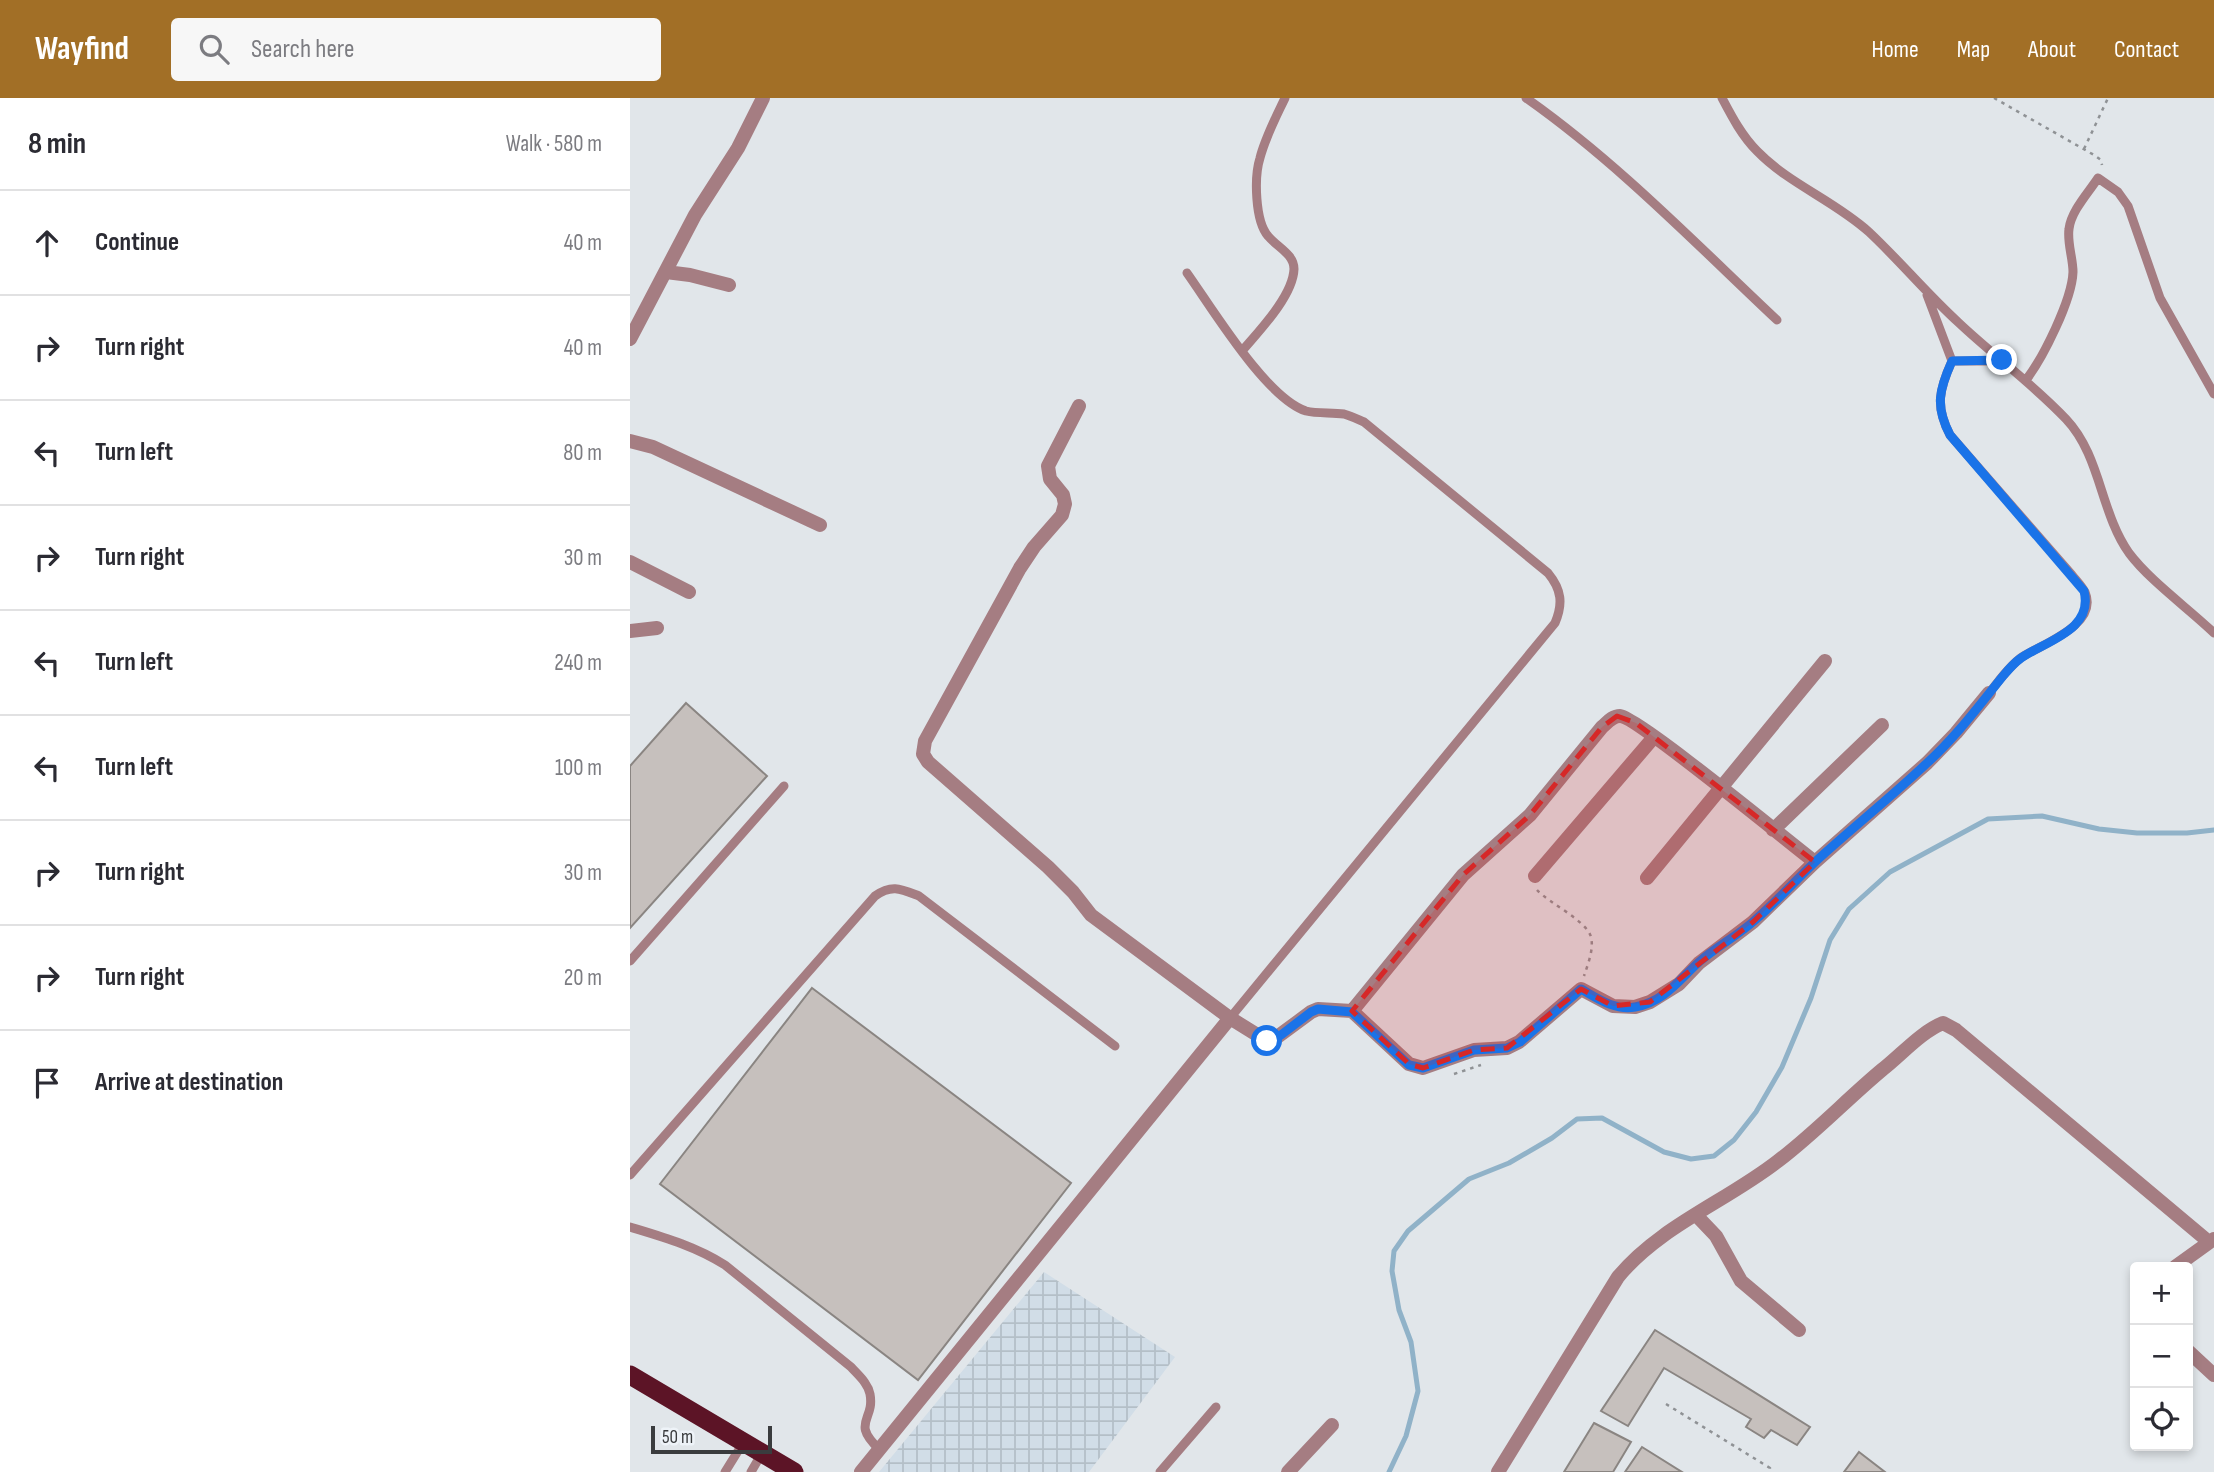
<!DOCTYPE html>
<html lang="en">
<head>
<meta charset="utf-8">
<style>
  :root { --surface:#fff; --page:#f7f7f7; --text:#2b2b33; --muted:#7c7c81; --line:#e1e1e2; --accent:#a26f26 }
  body { margin:0; font-family:"Sofia Sans Condensed",sans-serif; background:var(--page); color:var(--text) }
  .controls { position:absolute; right:21px; bottom:21px; display:grid; overflow:hidden; border-radius:7px; box-shadow:0 4px 10px #0003 }
  .controls button { width:63px; height:63px; display:grid; place-items:center; padding:0; border:0; border-bottom:2px solid var(--line); background:var(--surface); color:var(--text); font:35px sans-serif }
  .scale { position:absolute; left:21px; bottom:18px; width:121px; box-sizing:border-box; padding-left:7px; border:4px solid #3a3c3e; border-top:0; font-size:19px; line-height:24px; white-space:nowrap; color:#3a3c3e; -webkit-text-stroke:5px #eef3f8; paint-order:stroke }
  .stop { position:absolute; width:21px; height:21px; margin:-16px; border:5px solid #1a73e8; border-radius:50%; background:#fff }
  .stop.end { background:#1a73e8; border-color:#fff; box-shadow:0 2px 7px #0008 }
  .list { margin:0; padding:0; list-style:none }
  h2 { display:flex; justify-content:space-between; align-items:center; height:91px; margin:0; padding:0 28px; font-size:30px }
  h2 small { font-size:23px; font-weight:400; color:var(--muted) }
  .list li { display:grid; grid-template-columns:46px 1fr auto; gap:21px; align-items:center; box-sizing:border-box; height:105px; padding:0 28px; border-top:2px solid var(--line) }
  .list b { display:block; font-size:26px; white-space:nowrap }
  .list em { font-size:23px; font-style:normal; color:var(--muted) }
  .icon { flex:none; width:38px; height:38px; fill:none; stroke:currentColor; stroke-width:2; stroke-linecap:round; stroke-linejoin:round }
  .map { position:relative; flex:none; width:1584px; height:1374px; overflow:hidden }
  header { display:flex; align-items:center; gap:42px; box-sizing:border-box; height:98px; padding:0 35px; background:var(--accent); color:#fff }
  header strong { font-size:33px }
  nav { display:flex; gap:38px; margin-inline-start:auto; font-size:24px }
  .search { width:490px; height:63px; background:var(--page); display:flex; align-items:center; gap:18px; box-sizing:border-box; padding:0 24px; border-radius:7px; color:var(--muted); font-size:26px }
  main { display:flex }
  aside { flex:1; background:var(--surface) }
  .map>svg:first-child { display:block }
  .industrial { fill:url(#industrial-grid) }
  .lines { fill:none; stroke-linecap:round; stroke-linejoin:round }
  .stream { stroke:#90b2c8; stroke-width:5 }
  .building { fill:#c6c0bd; stroke:#8a8582; stroke-width:2 }
  .path { stroke:#8f9295; stroke-width:2.5; stroke-dasharray:3.5 5; stroke-linecap:butt }
  .service { stroke:#a57d82; stroke-width:9 }
  .minor { stroke:#a57d82; stroke-width:14 }
  .trunk { stroke:#5c1426; stroke-width:19 }
  .route { stroke:#1a73e8; stroke-width:9 }
  .marked { fill:#d62828; fill-opacity:0.2; stroke:#d62828; stroke-width:5; stroke-dasharray:14 9; stroke-linejoin:round }
</style>
</head>
<body>
<header>
<strong>Wayfind</strong>
<div class="search"><svg class="icon" aria-label="search" viewBox="0 0 24 24"><circle cx="10" cy="10" r="6"/><path d="M15 15l6 6"/></svg>Search here</div>
<nav><a>Home</a><a>Map</a><a>About</a><a>Contact</a></nav>
</header>
<main>
<aside>
<h2>8 min<small>Walk · 580 m</small></h2>
<ul class="list">
<li><svg class="icon" aria-label="ahead" viewBox="0 0 24 24"><path d="M12 20V5M6 11l6-6 6 6"/></svg><div><b>Continue</b></div><em>40 m</em></li>
<li><svg class="icon" aria-label="right" viewBox="0 0 24 24"><path d="M7 20v-9h11M14 6l5 5-5 5"/></svg><div><b>Turn right</b></div><em>40 m</em></li>
<li><svg class="icon" aria-label="left" viewBox="0 0 24 24"><path d="M17 20v-9H6M10 6l-5 5 5 5"/></svg><div><b>Turn left</b></div><em>80 m</em></li>
<li><svg class="icon" aria-label="right" viewBox="0 0 24 24"><path d="M7 20v-9h11M14 6l5 5-5 5"/></svg><div><b>Turn right</b></div><em>30 m</em></li>
<li><svg class="icon" aria-label="left" viewBox="0 0 24 24"><path d="M17 20v-9H6M10 6l-5 5 5 5"/></svg><div><b>Turn left</b></div><em>240 m</em></li>
<li><svg class="icon" aria-label="left" viewBox="0 0 24 24"><path d="M17 20v-9H6M10 6l-5 5 5 5"/></svg><div><b>Turn left</b></div><em>100 m</em></li>
<li><svg class="icon" aria-label="right" viewBox="0 0 24 24"><path d="M7 20v-9h11M14 6l5 5-5 5"/></svg><div><b>Turn right</b></div><em>30 m</em></li>
<li><svg class="icon" aria-label="right" viewBox="0 0 24 24"><path d="M7 20v-9h11M14 6l5 5-5 5"/></svg><div><b>Turn right</b></div><em>20 m</em></li>
<li><svg class="icon" aria-label="arrive" viewBox="0 0 24 24"><path d="M6 21V4h12l-3 4 3 4H6"/></svg><div><b>Arrive at destination</b></div></li>
</ul>
</aside>
<div class="map">
<svg width="1584" height="1374" viewBox="0 0 1584 1374">
  <defs>
    <pattern id="industrial-grid" width="8" height="8" patternUnits="userSpaceOnUse" patternTransform="scale(1.75)"><rect width="8" height="8" fill="#d1dde7"/><path d="M0 4h8M4 0v8" fill="none" stroke="#b4bfc7"/></pattern>
  </defs>
  <rect width="100%" height="100%" fill="#e1e6ea"/>
  <path class="industrial" d="M414,1174L545,1259L459,1374H249Z"/>
  <g class="lines">
    <path class="stream" d="M759,1374L776,1338L788,1293L781,1244L769,1212L762,1173L764,1153L778,1133L839,1081L879,1065L922,1040L947,1021L972,1020L1034,1054L1061,1061L1084,1058L1104,1042L1126,1014L1152,969L1181,900L1200,842L1219,811L1260,774L1358,721L1412,718L1469,731L1507,735H1557L1584,732"/>
  </g>
  <path class="building" d="M56,605L137,678L0,830V668Z
    M182,890L441,1085L288,1282L30,1086Z
    M1025,1232L1180,1329L1167,1347L1141,1332L1134,1340L1116,1329L1121,1321L1034,1270L998,1328L971,1313Z
    M964,1325L1001,1344L983,1374H934Z
    M1012,1349L1052,1374H995Z
    M1229,1354L1255,1374H1214Z"/>
  <g class="lines">
    <path class="path" d="M1364,0L1464,57L1471,62L1472,67
      M1454,51L1478,0
      M907,792C919,805 957,823 961,839C964,851 958,866 954,878
      M824,976L851,967
      M1036,1306L1140,1370L1138,1374"/>
    <path class="service" d="M896,0C987,64 1066,146 1147,222
      M1092,0C1102,19 1112,38 1127,53C1159,86 1205,103 1239,134C1270,163 1297,196 1329,225C1364,258 1403,286 1436,321C1471,358 1470,414 1499,455C1520,483 1558,510 1584,535
      M557,175C582,210 636,300 676,313C688,316 702,314 714,316C721,318 727,321 734,324L918,475C932,492 933,506 925,525L600,920
      M1297,197L1322,263C1309,292 1305,308 1320,337L1442,477C1446,482 1452,488 1455,494C1469,527 1412,546 1392,559C1379,568 1369,583 1359,595
      M612,253C629,233 663,198 664,171C664,156 647,149 638,138C625,123 624,79 630,60C635,40 646,19 655,0
      M1322,263H1372
      M1396,282C1413,260 1442,202 1443,174C1443,160 1437,145 1439,131C1441,113 1459,94 1468,80L1488,94L1498,108L1530,200L1584,296
      M0,863L154,688
      M0,1077L245,798C262,786 271,791 289,798L485,948
      M0,1129C33,1139 65,1148 95,1167L221,1269C228,1277 238,1285 240,1296C245,1323 220,1324 250,1352
      M95,1374L113,1345
      M121,1374L132,1355
      M530,1374L586,1309"/>
    <path class="minor" d="M36,174L60,177L99,187
      M0,241L65,117L108,50L133,0
      M449,308L418,368L420,381L433,397L435,406L432,417L404,449L390,470L295,643L293,656L298,664L418,769L443,794L461,817L600,920L637,943L643,942L681,914L688,911L722,913L779,966L793,970L844,952L877,950L889,944L951,891L983,908L1005,909L1020,904L1049,886L1069,865L1123,824L1185,764L1297,665L1326,635L1359,595
      M0,343L23,349L190,427
      M0,464L59,494
      M0,533L27,530
      M1143,732L1252,627
      M905,778L1024,639
      M1017,780L1195,563
      M722,913L833,777L900,717L972,629C977,625 982,618 990,618C1006,618 1160,745 1185,764
      M1066,1117L1086,1138L1111,1183L1169,1232
      M1545,1169L1584,1141
      M1558,1253L1584,1277
      M231,1374L600,920
      M658,1374L702,1327
      M868,1374L988,1179C1030,1128 1097,1103 1148,1063C1185,1035 1218,1000 1253,971C1272,956 1291,934 1313,925L1326,932L1579,1144"/>
    <path class="trunk" d="M0,1277L164,1374"/>
  </g>
  <g class="lines">
    <path class="route" d="M637,943L651,937L681,914L688,911L722,914L779,967L793,970L844,952L877,950L890,944L951,891C967,900 985,913 1005,909C1034,904 1049,882 1069,864C1086,849 1107,838 1124,823C1145,805 1164,784 1185,764C1221,731 1260,700 1296,666C1325,640 1348,609 1373,578C1378,572 1384,565 1391,560C1416,543 1464,532 1454,493L1320,337C1305,308 1309,292 1322,263L1372,262"/>
  </g>
  <path class="marked" d="M987,618L1006,625L1185,764L1123,824L1020,904L983,908L951,891L877,950L844,952L793,970L779,966L722,913L833,777L900,717L972,629Z"/>
</svg>
<div class="controls">
<button>+</button>
<button>−</button>
<button><svg class="icon" aria-label="locate" viewBox="0 0 24 24"><circle cx="12" cy="12" r="6"/><path d="M12 2v4M12 18v4M2 12h4M18 12h4"/></svg></button>
</div>
<div class="scale">50 m</div>
<div class="stop" style="left:637px;top:943px"></div>
<div class="stop end" style="left:1372px;top:262px"></div>
</div>
</main>
</body>
</html>
